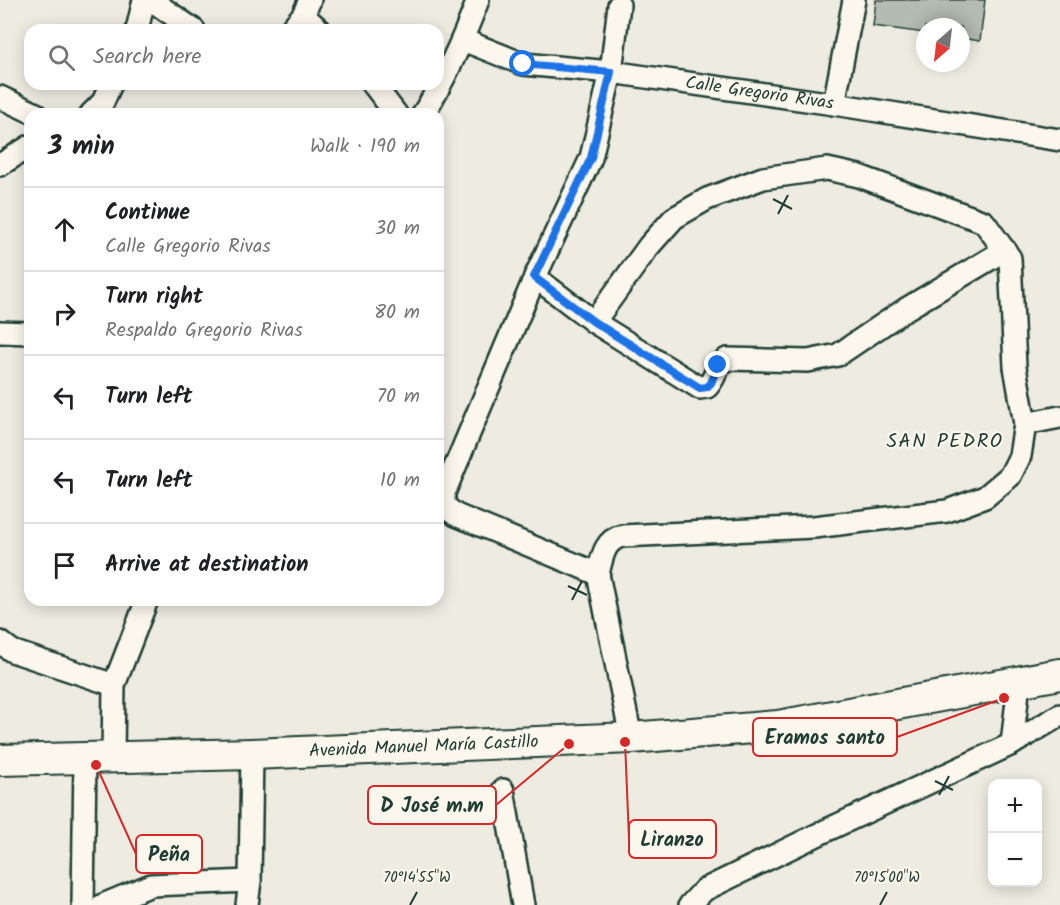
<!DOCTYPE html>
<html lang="en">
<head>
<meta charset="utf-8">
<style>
  :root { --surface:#fff; --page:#f2f2f2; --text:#202124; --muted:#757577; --line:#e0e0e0 }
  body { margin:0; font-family:Kalam,sans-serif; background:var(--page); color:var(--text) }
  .controls { position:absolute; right:18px; bottom:18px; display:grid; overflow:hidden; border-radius:12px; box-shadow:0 3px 15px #0003 }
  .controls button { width:54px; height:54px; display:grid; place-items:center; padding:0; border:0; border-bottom:2px solid var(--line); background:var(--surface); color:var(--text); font:30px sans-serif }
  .compass { position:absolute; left:916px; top:18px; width:54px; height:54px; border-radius:50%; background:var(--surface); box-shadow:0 3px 15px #0003; rotate:208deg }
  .stop { position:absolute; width:18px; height:18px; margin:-14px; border:4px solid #1a73e8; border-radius:50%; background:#fff }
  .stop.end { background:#1a73e8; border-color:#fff; box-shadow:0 2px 6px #0008 }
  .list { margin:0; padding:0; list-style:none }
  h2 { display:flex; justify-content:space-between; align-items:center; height:78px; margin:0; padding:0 24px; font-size:26px }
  h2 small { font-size:20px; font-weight:400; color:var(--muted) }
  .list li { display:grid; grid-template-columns:39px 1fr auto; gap:18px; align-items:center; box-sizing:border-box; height:84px; padding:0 24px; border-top:2px solid var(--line) }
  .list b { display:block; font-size:22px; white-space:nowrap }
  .list p { margin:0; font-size:20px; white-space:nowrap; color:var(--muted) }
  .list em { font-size:20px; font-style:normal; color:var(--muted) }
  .icon { flex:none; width:33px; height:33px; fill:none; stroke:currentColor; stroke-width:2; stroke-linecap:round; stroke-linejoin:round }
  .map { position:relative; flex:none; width:1060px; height:905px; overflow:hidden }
  .search { position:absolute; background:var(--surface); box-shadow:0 3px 15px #0003; left:24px; top:24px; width:420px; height:66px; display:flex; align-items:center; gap:15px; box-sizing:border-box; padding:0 21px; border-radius:18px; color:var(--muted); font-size:22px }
  .panel { position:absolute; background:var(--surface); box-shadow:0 3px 15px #0003; left:24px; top:108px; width:420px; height:498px; border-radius:18px }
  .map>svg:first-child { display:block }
  .building { fill:#b4bbb0; stroke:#1f3d34; stroke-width:1.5 }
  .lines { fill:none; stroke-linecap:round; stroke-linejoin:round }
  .street-casing { stroke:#1f3d34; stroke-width:26 }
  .secondary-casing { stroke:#1f3d34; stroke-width:34 }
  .street { stroke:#fbf7ec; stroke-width:21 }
  .secondary { stroke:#fbf7ec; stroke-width:30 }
  .route { stroke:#1a73e8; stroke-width:8 }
  .ticks { fill:none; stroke:#1f3d34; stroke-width:2 }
  .labels { text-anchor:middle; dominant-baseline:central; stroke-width:4.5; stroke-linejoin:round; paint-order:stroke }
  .street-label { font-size:18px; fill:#1f3d34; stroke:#fbf7ec }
  .neighbourhood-label { font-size:20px; letter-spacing:1.5px; fill:#1f3d34; stroke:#fbf7ec }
  .ticks-label { font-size:15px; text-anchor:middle; fill:#1f3d34; stroke:#fbf7ec; stroke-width:4.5; stroke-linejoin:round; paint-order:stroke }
  .leader { fill:none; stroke:#d62828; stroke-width:2 }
  .callout-dot { fill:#d62828; stroke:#fbf7ec; stroke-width:2 }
  .callout { fill:#fbf7ec; stroke:#d62828; stroke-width:2 }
  .callout-label { font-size:20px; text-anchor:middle; font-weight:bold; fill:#1f3d34 }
</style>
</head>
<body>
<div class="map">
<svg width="1060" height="905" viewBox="0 0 1060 905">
  <rect width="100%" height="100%" fill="#eeece1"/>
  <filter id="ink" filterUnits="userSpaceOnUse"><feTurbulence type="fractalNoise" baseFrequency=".0167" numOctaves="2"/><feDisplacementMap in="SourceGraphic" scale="12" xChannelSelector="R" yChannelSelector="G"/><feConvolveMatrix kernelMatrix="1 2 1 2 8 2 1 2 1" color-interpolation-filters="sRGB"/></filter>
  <g filter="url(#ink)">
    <path class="building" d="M876,0H985L980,41L961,38V27H925V33L873,26Z"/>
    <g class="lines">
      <g class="street-casing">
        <g id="street">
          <path d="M151,0L194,30"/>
          <path d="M619,5L611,72L591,158L535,277L444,493V506L456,515L598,574L631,738"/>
          <path d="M303,15L320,30"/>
          <path d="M137,30L144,0"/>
          <path d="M290,30L303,15L310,0"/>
          <path id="s1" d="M463,40L523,64L611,72L834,104L1060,140"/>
          <path d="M373,84L396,114"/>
          <path d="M0,97L36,114"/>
          <path d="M834,104L854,0"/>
          <path d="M91,114L103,102L111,84"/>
          <path d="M423,114C446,78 463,40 478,0"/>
          <path d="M0,165L30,146"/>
          <path d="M535,277L594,322L700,388L707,387C717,377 714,368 727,359L808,361L838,355L906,309L1005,250"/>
          <path d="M594,322L649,246L674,218L707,199L763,178L827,169L859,176L984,222L1010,258L1015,367L1025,424L1020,456L1010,476L985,497L947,511L814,527L622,536C604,540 602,558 598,574"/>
          <path d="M0,332L30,333"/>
          <path d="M1025,424L1060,417"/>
          <path d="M0,642L12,651L114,685"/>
          <path d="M1012,744L1060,715"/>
          <path d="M113,757L114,685L147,600"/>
          <path d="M503,790L523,905"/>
          <path d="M83,905L85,758"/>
          <path d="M103,905L151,885L250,881"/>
          <path d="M247,905L250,881L252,754"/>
          <path d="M690,905L704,890L825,831L1012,744L1019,683"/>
        </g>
      </g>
      <g class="secondary-casing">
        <g id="secondary">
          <path id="s2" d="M0,760L252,754L631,738L778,726L1060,674"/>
        </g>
      </g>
      <use href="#street" class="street"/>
      <use href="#secondary" class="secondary"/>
    </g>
  </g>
  <g class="lines" filter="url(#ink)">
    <path class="route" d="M523,64L611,72L591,158L534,277L594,322L700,388L707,387L711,383L718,365"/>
  </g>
  <path class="ticks" d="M773,199L792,209M778,214L788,195M568,586L587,595M572,600L582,581M935,781L953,790M939,795L949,776M410,905L417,892M880,905L887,892"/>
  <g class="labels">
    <g class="street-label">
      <text stroke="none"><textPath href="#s1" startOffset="303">Calle Gregorio Rivas</textPath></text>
      <text stroke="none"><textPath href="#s2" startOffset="424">Avenida Manuel María Castillo</textPath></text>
    </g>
    <g class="neighbourhood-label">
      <text x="945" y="442">SAN PEDRO</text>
    </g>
  </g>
  <g class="ticks-label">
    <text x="417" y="882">70°14'55"W</text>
    <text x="887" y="882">70°15'00"W</text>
  </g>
  <path class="leader" d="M1004 698L897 737M569 744L496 805M625 742L629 839M96 765L136 854"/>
  <g class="callout-dot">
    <circle cx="1004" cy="698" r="6"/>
    <circle cx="569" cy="744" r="6"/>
    <circle cx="625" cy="742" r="6"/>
    <circle cx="96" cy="765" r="6"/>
  </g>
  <g class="callout">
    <rect x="753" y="718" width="144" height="38" rx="6"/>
    <rect x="368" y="786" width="128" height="38" rx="6"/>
    <rect x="629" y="820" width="87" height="38" rx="6"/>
    <rect x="136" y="835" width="66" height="38" rx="6"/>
  </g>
  <g class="callout-label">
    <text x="825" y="744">Eramos santo</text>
    <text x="432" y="812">D José m.m</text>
    <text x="672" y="846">Liranzo</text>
    <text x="169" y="861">Peña</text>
  </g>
</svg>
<div class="controls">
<button>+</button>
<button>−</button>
</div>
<svg class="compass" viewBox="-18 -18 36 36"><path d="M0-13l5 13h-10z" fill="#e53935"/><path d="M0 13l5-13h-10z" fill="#757577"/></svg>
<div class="stop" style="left:523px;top:64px"></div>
<div class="stop end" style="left:718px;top:365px"></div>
<div class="search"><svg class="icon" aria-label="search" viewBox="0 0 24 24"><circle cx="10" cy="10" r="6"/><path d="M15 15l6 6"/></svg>Search here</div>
<section class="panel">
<h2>3 min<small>Walk · 190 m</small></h2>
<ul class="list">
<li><svg class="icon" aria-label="ahead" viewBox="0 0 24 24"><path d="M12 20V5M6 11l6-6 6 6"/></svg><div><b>Continue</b><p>Calle Gregorio Rivas</p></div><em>30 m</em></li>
<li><svg class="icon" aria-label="right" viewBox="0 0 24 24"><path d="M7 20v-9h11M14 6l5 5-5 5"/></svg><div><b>Turn right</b><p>Respaldo Gregorio Rivas</p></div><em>80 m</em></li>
<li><svg class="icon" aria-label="left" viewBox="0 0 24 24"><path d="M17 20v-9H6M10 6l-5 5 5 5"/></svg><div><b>Turn left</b></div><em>70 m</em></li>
<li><svg class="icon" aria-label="left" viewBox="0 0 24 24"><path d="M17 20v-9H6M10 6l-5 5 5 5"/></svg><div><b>Turn left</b></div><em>10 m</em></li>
<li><svg class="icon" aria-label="arrive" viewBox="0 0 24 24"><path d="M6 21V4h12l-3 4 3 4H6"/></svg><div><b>Arrive at destination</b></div></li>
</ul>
</section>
</div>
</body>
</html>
